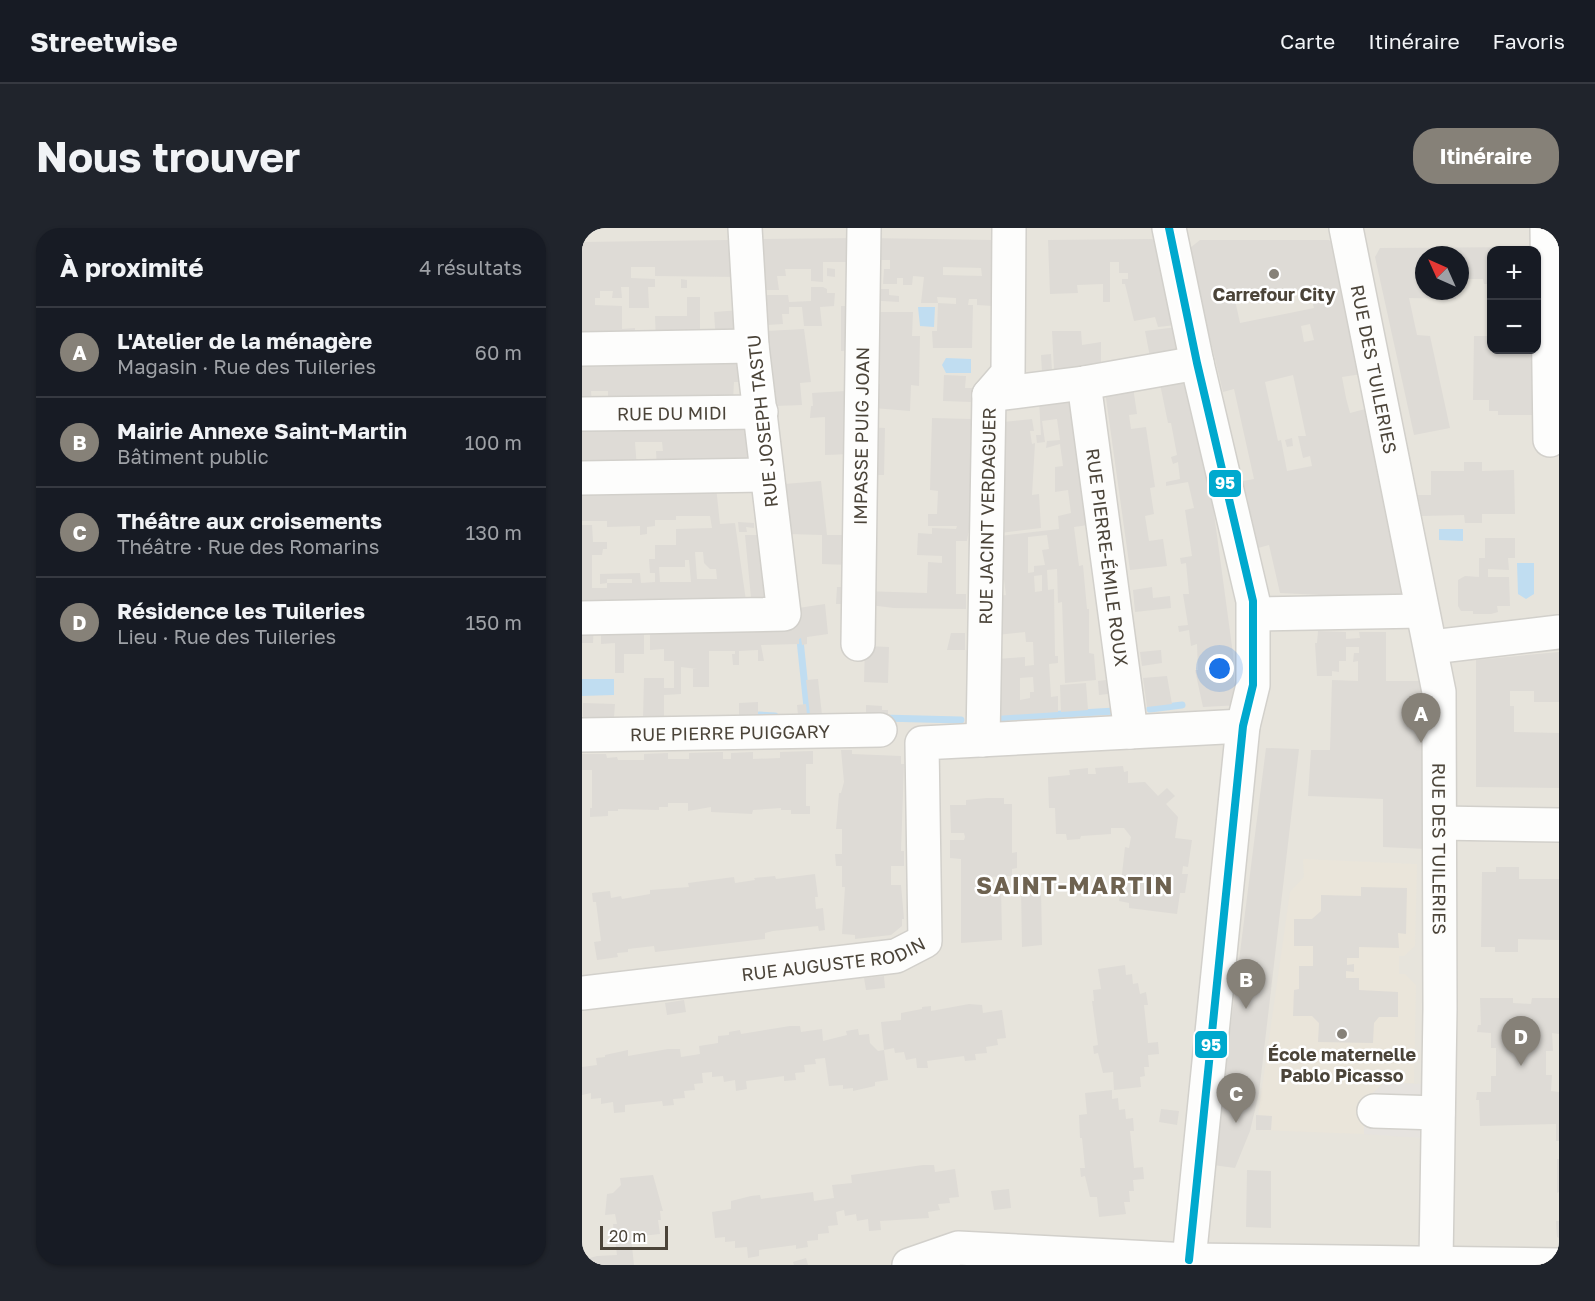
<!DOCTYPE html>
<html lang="fr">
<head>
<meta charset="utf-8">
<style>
  :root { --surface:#171b24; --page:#20242c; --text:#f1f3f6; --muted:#9ea1a6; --line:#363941; --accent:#868178 }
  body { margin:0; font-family:"Golos Text",sans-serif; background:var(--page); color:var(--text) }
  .controls { position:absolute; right:18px; top:18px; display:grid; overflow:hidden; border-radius:12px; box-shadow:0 2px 4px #0004 }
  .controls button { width:54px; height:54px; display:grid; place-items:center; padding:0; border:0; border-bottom:2px solid var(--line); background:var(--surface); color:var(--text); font:30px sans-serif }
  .compass { position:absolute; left:833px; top:18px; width:54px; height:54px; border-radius:50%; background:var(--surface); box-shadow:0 2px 4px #0004; rotate:315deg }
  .scale { position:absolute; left:18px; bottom:15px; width:68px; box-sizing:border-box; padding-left:6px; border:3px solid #4b4439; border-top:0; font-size:16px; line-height:21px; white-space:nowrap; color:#4b4439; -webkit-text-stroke:4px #fff; paint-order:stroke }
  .you { position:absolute; left:638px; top:441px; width:21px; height:21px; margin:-15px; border:4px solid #fff; border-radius:50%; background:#1a73e8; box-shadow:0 0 0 9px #1a73e833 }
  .badge { display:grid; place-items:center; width:39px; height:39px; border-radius:50%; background:var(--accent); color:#fff; font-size:20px; font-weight:700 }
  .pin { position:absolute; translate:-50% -50px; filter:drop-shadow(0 2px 3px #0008) }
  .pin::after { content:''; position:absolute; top:32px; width:21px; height:18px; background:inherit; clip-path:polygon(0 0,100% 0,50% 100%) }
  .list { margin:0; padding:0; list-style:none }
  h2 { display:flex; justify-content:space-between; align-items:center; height:78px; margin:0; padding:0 24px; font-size:26px }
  h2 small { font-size:20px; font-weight:400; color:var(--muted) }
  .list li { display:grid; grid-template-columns:39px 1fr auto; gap:18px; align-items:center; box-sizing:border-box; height:90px; padding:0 24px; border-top:2px solid var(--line) }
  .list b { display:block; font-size:22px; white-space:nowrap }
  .list p { margin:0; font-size:20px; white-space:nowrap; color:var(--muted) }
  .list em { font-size:20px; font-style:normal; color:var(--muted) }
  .map { position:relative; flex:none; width:977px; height:1037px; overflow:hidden; border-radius:24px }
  header { display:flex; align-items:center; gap:36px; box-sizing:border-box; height:84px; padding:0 30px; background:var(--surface); border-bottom:2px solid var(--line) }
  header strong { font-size:28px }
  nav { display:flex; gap:33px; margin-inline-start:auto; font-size:21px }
  .intro { display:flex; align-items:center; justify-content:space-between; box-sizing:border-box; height:144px; padding:0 36px }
  h1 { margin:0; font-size:42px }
  .button { padding:15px 27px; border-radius:24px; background:var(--accent); color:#fff; font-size:21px; font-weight:700 }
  main { display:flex; gap:36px; padding:0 36px }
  aside { flex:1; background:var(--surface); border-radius:24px; box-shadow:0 2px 4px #0004 }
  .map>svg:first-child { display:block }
  .residential { fill:#e7e4dc; fill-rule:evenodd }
  .education { fill:#eae5da }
  .parking { fill:#e6e3df }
  .water { fill:#c0ddf1 }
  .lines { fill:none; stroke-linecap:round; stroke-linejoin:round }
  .stream { stroke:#c0ddf1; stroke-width:7 }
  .building { fill:#dedbd6; fill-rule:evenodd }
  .minor-casing { stroke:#d2d0cb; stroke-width:36 }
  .minor { stroke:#fdfdfc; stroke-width:33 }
  .bus-1-casing { stroke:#fff; stroke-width:12 }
  .bus-1 { stroke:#00a9ce; stroke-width:8 }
  .poi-dot { fill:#868178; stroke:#fff; stroke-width:2 }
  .labels { text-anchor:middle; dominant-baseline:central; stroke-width:5; stroke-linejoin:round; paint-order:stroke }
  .poi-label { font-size:18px; font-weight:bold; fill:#4b4439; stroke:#fff }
  .street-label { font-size:18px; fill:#4b4439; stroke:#fff }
  .district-label { font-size:24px; font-weight:bold; letter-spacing:1.5px; fill:#6e6250; stroke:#fff }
  .line-badge { stroke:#fff; stroke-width:2 }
  .badge-label { font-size:16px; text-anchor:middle; font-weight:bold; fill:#fff }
</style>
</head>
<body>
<header>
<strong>Streetwise</strong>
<nav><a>Carte</a><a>Itinéraire</a><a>Favoris</a></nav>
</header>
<div class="intro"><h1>Nous trouver</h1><a class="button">Itinéraire</a></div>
<main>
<aside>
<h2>À proximité<small>4 résultats</small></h2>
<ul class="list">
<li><span class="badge">A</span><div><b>L'Atelier de la ménagère</b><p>Magasin · Rue des Tuileries</p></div><em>60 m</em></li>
<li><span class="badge">B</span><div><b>Mairie Annexe Saint-Martin</b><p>Bâtiment public</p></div><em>100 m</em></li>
<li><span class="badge">C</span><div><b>Théâtre aux croisements</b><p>Théâtre · Rue des Romarins</p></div><em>130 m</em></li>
<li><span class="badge">D</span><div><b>Résidence les Tuileries</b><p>Lieu · Rue des Tuileries</p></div><em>150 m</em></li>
</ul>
</aside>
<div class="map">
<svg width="977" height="1037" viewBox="0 0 977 1037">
  <rect width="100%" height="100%" fill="#f4f2ee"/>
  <path class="residential" d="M0,0H977V1037H0ZM909,22H954V122H909ZM842,27H878V63H842Z"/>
  <path class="education" d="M721,631L835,636L833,718L822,728H817V746H823L834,757L832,855H802L782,873V906L674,902L708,664L722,649Z"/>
  <path class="parking" d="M802,855L841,856L839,910L782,906V873Z"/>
  <path class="water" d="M336,79H353L352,99L338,98Z
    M364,130L389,131V145H364L360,137Z
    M857,301H881V313L857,312Z
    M935,335H952V366L944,371L936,366Z
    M0,451H32V467L0,468Z"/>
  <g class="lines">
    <path class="stream" d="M218,412L226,489
      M568,481L600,477
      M177,487L193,488
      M300,490L379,492
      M413,490L533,483"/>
  </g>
  <path class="building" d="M279,10L278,34H241V54L229,53V41H203L204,48H195L197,62H179L172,11Z
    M285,10L411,12V78L395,77V71H387L386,77H391L390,120H351L350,103H355L356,75L374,76V70L355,69L356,75H339L342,49L331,48L330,57H321V50H315V56H301L302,41H308V32H284ZM361,39L399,40L400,48L361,47Z
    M570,11L575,13L594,97L576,99L573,89L552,93L543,56H540V51H546V45H537V34H528V74H521V56L495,57L496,65L468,66L466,12Z
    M146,12L151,17L155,49L73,48V39H49V50L73,51V59H66L67,80H47V59H39L40,70H30L31,63H18V70H13V77L40,78V101L53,100V115H0V14Z
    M618,12H747L753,17L780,146L760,149L764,170L768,185L787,180L826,364L820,371L698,365L687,317L676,320L661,253L672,251L652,161L641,164L626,102L608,20ZM651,63H727L732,80L658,95ZM728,96L732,112L722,114L719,98ZM711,147L724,208H716L721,230L728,228L730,238L705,243L699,212L696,213L683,154Z
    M947,19L950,22H909V56H902L901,51H878V27H842V63H874V71L827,70L835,107L848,108L868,200L832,207L793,29L798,20Z
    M245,40L253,41V49L245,48Z
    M99,51L105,52V60H99Z
    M229,59H241L245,61V65H253L252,78L238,79L240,98H222L220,79H207V86H200L201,96L185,97L179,67H206L207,74L229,73Z
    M295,61H307V67L317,68V74L284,72Z
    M105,69H118V115H74L73,88H105Z
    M259,78H278V122L259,123Z
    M159,82L162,114L134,115L132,84Z
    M298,84H331L330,108H338L337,158L329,157L328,183L291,180V156H298Z
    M595,99L600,125L568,129L563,103Z
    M222,101L229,154L218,155L220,177L193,178L184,103Z
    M470,103H499L500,117L519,114V136L472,142Z
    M892,108H909V122H953L954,187H916V183H907V172H891Z
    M164,126L159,154H152L151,172L26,178V163H9L10,178H0V127Z
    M469,126L470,143L460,144L459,127Z
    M362,147L384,148L383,160H390V174L361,173Z
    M607,153L635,277L631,278L651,426L652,452L658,477L621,479L613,442H616L615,416L609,418L607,402L597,404L596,398L606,397L601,366H607L604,335L599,336L598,330L610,328L603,282L612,280L606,254L584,258V254L598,251L596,234L591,236L589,229L595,227L589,195H586L578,156Z
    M551,159L555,186L547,187L549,201L564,199L573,259L568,260L572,286L563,288L567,313L581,311L585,338L548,342L523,163Z
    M264,163L269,226L243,227V189L228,190L229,178H231L230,165Z
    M491,168L513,296L492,299L497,338L501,337L505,381H507V425L512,426L514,452L483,455L480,374L476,375L475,341L465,342L466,362L472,361L473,428H476V435L467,436L469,469L476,468V484L414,488V431L443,429V438L452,437L451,414H444L443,404L414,407L416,368L424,367L422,352H417L418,308L477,301L476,288L489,285L486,262L473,264V239L481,238L478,216L464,220L465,213L478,212L475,191L460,193L463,214L455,215L454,207H459L457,172ZM465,307L467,321L460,322L463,337L452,338V344L446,345V309ZM460,347V363L453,364L452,348ZM451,449L452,464H448V470L438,472V450Z
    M171,190L168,239L75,241L74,223H81L80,214H53L55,241L0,242V191Z
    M350,190L389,191L388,295L385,313H374V366H384V381L312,380L279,376V363L345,365L346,334L360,335V328L335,327L336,305L350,306V300L374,301L375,298H346V286H355L356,263L348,262Z
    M450,191L452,203H448L450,216L453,215L450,267L457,266L459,300L418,305L421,194Z
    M282,199L303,200L302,247H294Z
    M710,210L711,218L705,219L703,212Z
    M882,234H900V243L932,242L933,286H900V295H883L882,287L840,288L836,267H849V243H882Z
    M239,253L245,307H276L267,337L240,336V307L207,306L202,256Z
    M134,259L138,296L153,295L165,380L0,383V297H10L11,314H25V321H21L20,327H10V360H25V355L18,356V346L58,345L59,355L73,354V345H68L67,331H73V317H94V301L130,300L128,288H94V292H73V298L65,299V306L58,307V298L25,299V293H0V262ZM113,324H121L122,335L128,341H134L135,351H115ZM103,332H107L109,354H78L77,339H103ZM25,351H50V355H25Z
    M156,294L172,295V300L164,299L165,304H157Z
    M175,296L192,379L170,380L163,307H176Z
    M903,310H933V330H926L927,342L906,341V349H927L928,378H915L916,384L909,386H891V383H879L876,378V352L883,348L897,349V330H903Z
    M255,359H275V376H254Z
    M570,359L571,370L588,368L589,380L553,384L551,362Z
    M243,376L246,406L225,409V416L220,417L219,410L217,411V416L179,417L182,433H176V422L157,423V437H151L150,426H153V423H127V459H111V441H115L99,439V466L82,467V490L61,491L62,450H82V460H92V433H82V421L68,422V395L217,392L216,380Z
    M0,396H12L11,415H0Z
    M19,396H62V426H42V445H33V415L19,416Z
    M736,403L764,404V411L778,410L777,404H804V453H844V621L801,619V571L726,568L729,522H748L750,452L776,453V433L771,434L772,425H777V419H764V433H757V444L750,443V448H735L733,415H735Z
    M369,405H383V422H365Z
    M283,418L307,419L306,455L282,454Z
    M579,422L580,435L560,438L558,424Z
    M977,424V474H952V463H928V478H932V504L977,505V560L894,559V432Z
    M585,448L590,476L565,479L561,450Z
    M236,451L240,487H228L224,452Z
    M532,451L534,465L517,467L516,453Z
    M504,455L506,482L479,484L478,457Z
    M176,474V489H157V475Z
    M1,475L33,476L32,489H1Z
    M224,476L225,487H216L215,477Z
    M284,477L300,478V482H306V488H284Z
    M684,520L717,521L677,865L668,903L653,940L631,937Z
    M259,522H270V526L319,528V536H322L319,623H322V638H309V657H319L322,691H320V698L309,707L273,711V707L260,706L263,659H260V638H254L253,626H260V601H254L257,565H259L262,554Z
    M231,523V536H224V578H228V586H209V582H199V580L171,582L170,586L129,584V579L106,583V575H86V579H77V582L36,581V583H26V588L8,589V580H10V542H0V526H24L25,530L35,529L36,532H62V526L86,525V531H107V525L141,524V531H149V525L171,524V531L198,530V524Z
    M541,538L542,544L546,543V555L563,554L576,568L585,560L593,568L584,576L596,589L593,610L610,612L606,639L601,638L600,646H606L603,665H598L595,686L547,680V675L537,673L543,619L547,620L549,609L542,600H529V606L499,608L498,611L485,612L484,606H474L473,580H467L466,549L488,547L487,542L506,540V546H514L513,540Z
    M405,570H422V576H430V625L435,624V640L430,641V648L407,649V658L419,657L420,712L379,715V631L368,630V612H382L383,609L382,605H369L368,577H384V572Z
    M914,639H937V651H977V712L936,711V724H913V719H899L900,644H914Z
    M233,646L236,669H233L234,681L241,680L243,702L237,703L236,698L191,703L183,705V711L73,724L72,718L46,721V724L35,725L36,729L15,732L12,714L19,713L14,674H11L10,665L28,663L29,670L39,668L40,671L68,666V662L107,659L106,655L152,649L153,655L173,652L172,650L193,648L194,651Z
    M779,659L825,660L824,706L816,705L817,720L777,719V730H765V737L772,736V744L764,743V750H777V762L816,764V789H797L792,795L791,815L736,814L737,795L730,788H711L712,762L717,761V738H731V718H712V691H730L739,683V667L779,668Z
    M459,660L460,717L440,719L439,661Z
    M543,737L544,747L550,746L551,756L556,755L558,766L564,764L566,777H562L566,815L576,814L577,826L566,827L567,839H562L563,848L558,849L559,859L532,862L531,844L521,845L516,825L512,826L511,818L516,817L510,773H512L511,762L519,761L516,741Z
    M302,748L303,760L284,762L282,750Z
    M898,770H931V775L949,776L950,770H977V806L970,805L971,823H964V847H970L969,863L977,864V913H974V896L898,898L897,872H894L895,864H909V848H914V820H909V805L895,804L896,797H899Z
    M102,772L104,784L85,787L83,775Z
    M387,776L400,777L401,785L420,782L424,810L415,811L416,817L404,819L405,825L393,826L394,832L383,833L382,828L345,833L346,840H335L334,830L324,832L322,824L313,825L312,820L302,822L299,794L319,792V785L340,781V779L349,778V783Z
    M208,798H218L219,804L240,801L241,813L265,807L264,803L276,801L277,807L287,806L288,815L296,823L302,822L306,852L293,854V858L271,863V860L261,861V857L247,858L243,830L233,831L234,836L222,837L223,844L213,845L214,852L202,853V848L164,853L165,861L154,863L153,852L142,854L141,848L130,849V844L120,845L121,855L112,856L113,862L102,863L103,870L91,871L92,877L81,878L80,873L43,877V884L32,885L31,874L19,876V870L9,871V865L0,867V839L15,837L14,830L23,829V827L46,822V828L86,821H98L99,829L118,826L117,818L136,815V808L147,807V804L158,802L159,806Z
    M530,862V871L536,870L537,882L543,881L544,891L551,890L552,903H548L552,940L561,939L562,951L551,952L552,963H547L548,974H542L544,986L517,989L515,969H508L503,948L499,949L498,940H503L500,910H498L497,887L505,886L503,865Z
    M579,881L597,883L595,897L577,894Z
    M674,887L690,888L689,902H674Z
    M975,931H977V964L975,965Z
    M341,937H352L353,944L373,941L377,969L367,970L368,975L356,976L358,982L346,984L347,990L298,993L299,1002L287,1003L286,991L275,993L274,986L263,988L262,982L254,984L256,997L246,998L247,1005L236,1006V1012L225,1013L226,1019L214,1021V1017L177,1022V1028L166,1030L165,1019L153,1020V1013L143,1014V1009L133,1010L130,984L149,981V973L169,968L178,967L179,971L231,964L232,973L252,970L250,957L270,955L269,947Z
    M665,942L689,943V1000L664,999Z
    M71,947L81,983H78L79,992H76L78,1006L49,1009L52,1037H5L4,1031L15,1028L35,1027L31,996H35L33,986L23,987L25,966L31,965L39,957L38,950Z
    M427,961L429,980L412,982L409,963Z
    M974,993H977V1010L975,1009Z
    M224,1030L226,1037H212L211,1034Z"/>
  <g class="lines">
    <g class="minor-casing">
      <g id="minor">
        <path d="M587,0L615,135L671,373V457L661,498L607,1032"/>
        <path id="s1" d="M764,0L857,464L858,781L854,1034"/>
        <path d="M965,0L968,212"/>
        <path d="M0,121L170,118"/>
        <path id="s2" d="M502,155L549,504"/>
        <path d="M407,167L502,155L615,135"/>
        <path id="s3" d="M0,186L179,184"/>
        <path d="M0,250L185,247"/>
        <path d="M673,386L840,383"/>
        <path d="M0,390L202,386L170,118L163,0"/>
        <path id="s4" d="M276,416L282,0"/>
        <path d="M850,419L977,404"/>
        <path id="s5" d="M0,507L298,502"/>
        <path id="s6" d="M401,512L407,167L426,145L427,0"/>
        <path d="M858,595L977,597"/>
        <path id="s7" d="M0,765L314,728L343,713L340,515L661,498"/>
        <path d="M792,883L856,885"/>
        <path d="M327,1037L376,1020L607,1032L977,1037"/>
      </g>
    </g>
    <use href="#minor" class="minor"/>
    <g class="bus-1-casing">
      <path id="bus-1" d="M587,0L615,135L671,373V457L661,498L607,1032"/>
    </g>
    <use href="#bus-1" class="bus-1"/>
  </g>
  <g class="poi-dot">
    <circle cx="692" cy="46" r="6"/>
    <circle cx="760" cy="806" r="6"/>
  </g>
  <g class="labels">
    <g class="poi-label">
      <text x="692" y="66">Carrefour City</text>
      <text x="760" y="826">École maternelle<tspan x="760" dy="21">Pablo Picasso</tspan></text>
    </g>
    <g class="street-label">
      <text stroke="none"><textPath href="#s1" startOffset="144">RUE DES TUILERIES</textPath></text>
      <text stroke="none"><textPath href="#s3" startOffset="90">RUE DU MIDI</textPath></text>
      <text transform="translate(180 193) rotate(-96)">RUE JOSEPH TASTU</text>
      <text stroke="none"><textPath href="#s4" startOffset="208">IMPASSE PUIG JOAN</textPath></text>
      <text stroke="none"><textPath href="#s6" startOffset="224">RUE JACINT VERDAGUER</textPath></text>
      <text stroke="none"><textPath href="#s2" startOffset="176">RUE PIERRE-ÉMILE ROUX</textPath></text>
      <text stroke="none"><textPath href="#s5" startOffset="148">RUE PIERRE PUIGGARY</textPath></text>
      <text stroke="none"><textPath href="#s1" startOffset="630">RUE DES TUILERIES</textPath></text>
      <text stroke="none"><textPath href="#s7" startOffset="254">RUE AUGUSTE RODIN</textPath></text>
    </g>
    <g class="district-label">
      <text x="493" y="656">SAINT-MARTIN</text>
    </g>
  </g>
  <g class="line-badge">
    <rect x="626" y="241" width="34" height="29" rx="6" fill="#00a9ce"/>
    <rect x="612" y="802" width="34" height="29" rx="6" fill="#00a9ce"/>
  </g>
  <g class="badge-label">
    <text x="643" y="261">95</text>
    <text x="629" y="823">95</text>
  </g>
</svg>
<div class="controls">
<button>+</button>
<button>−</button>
</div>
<svg class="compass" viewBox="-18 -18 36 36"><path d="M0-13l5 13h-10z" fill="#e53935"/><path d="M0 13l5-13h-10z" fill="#9ea1a6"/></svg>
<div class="scale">20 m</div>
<div class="you"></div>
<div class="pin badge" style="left:839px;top:515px">A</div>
<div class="pin badge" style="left:664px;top:781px">B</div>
<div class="pin badge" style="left:654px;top:895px">C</div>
<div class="pin badge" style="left:939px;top:838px">D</div>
</div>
</main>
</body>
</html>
